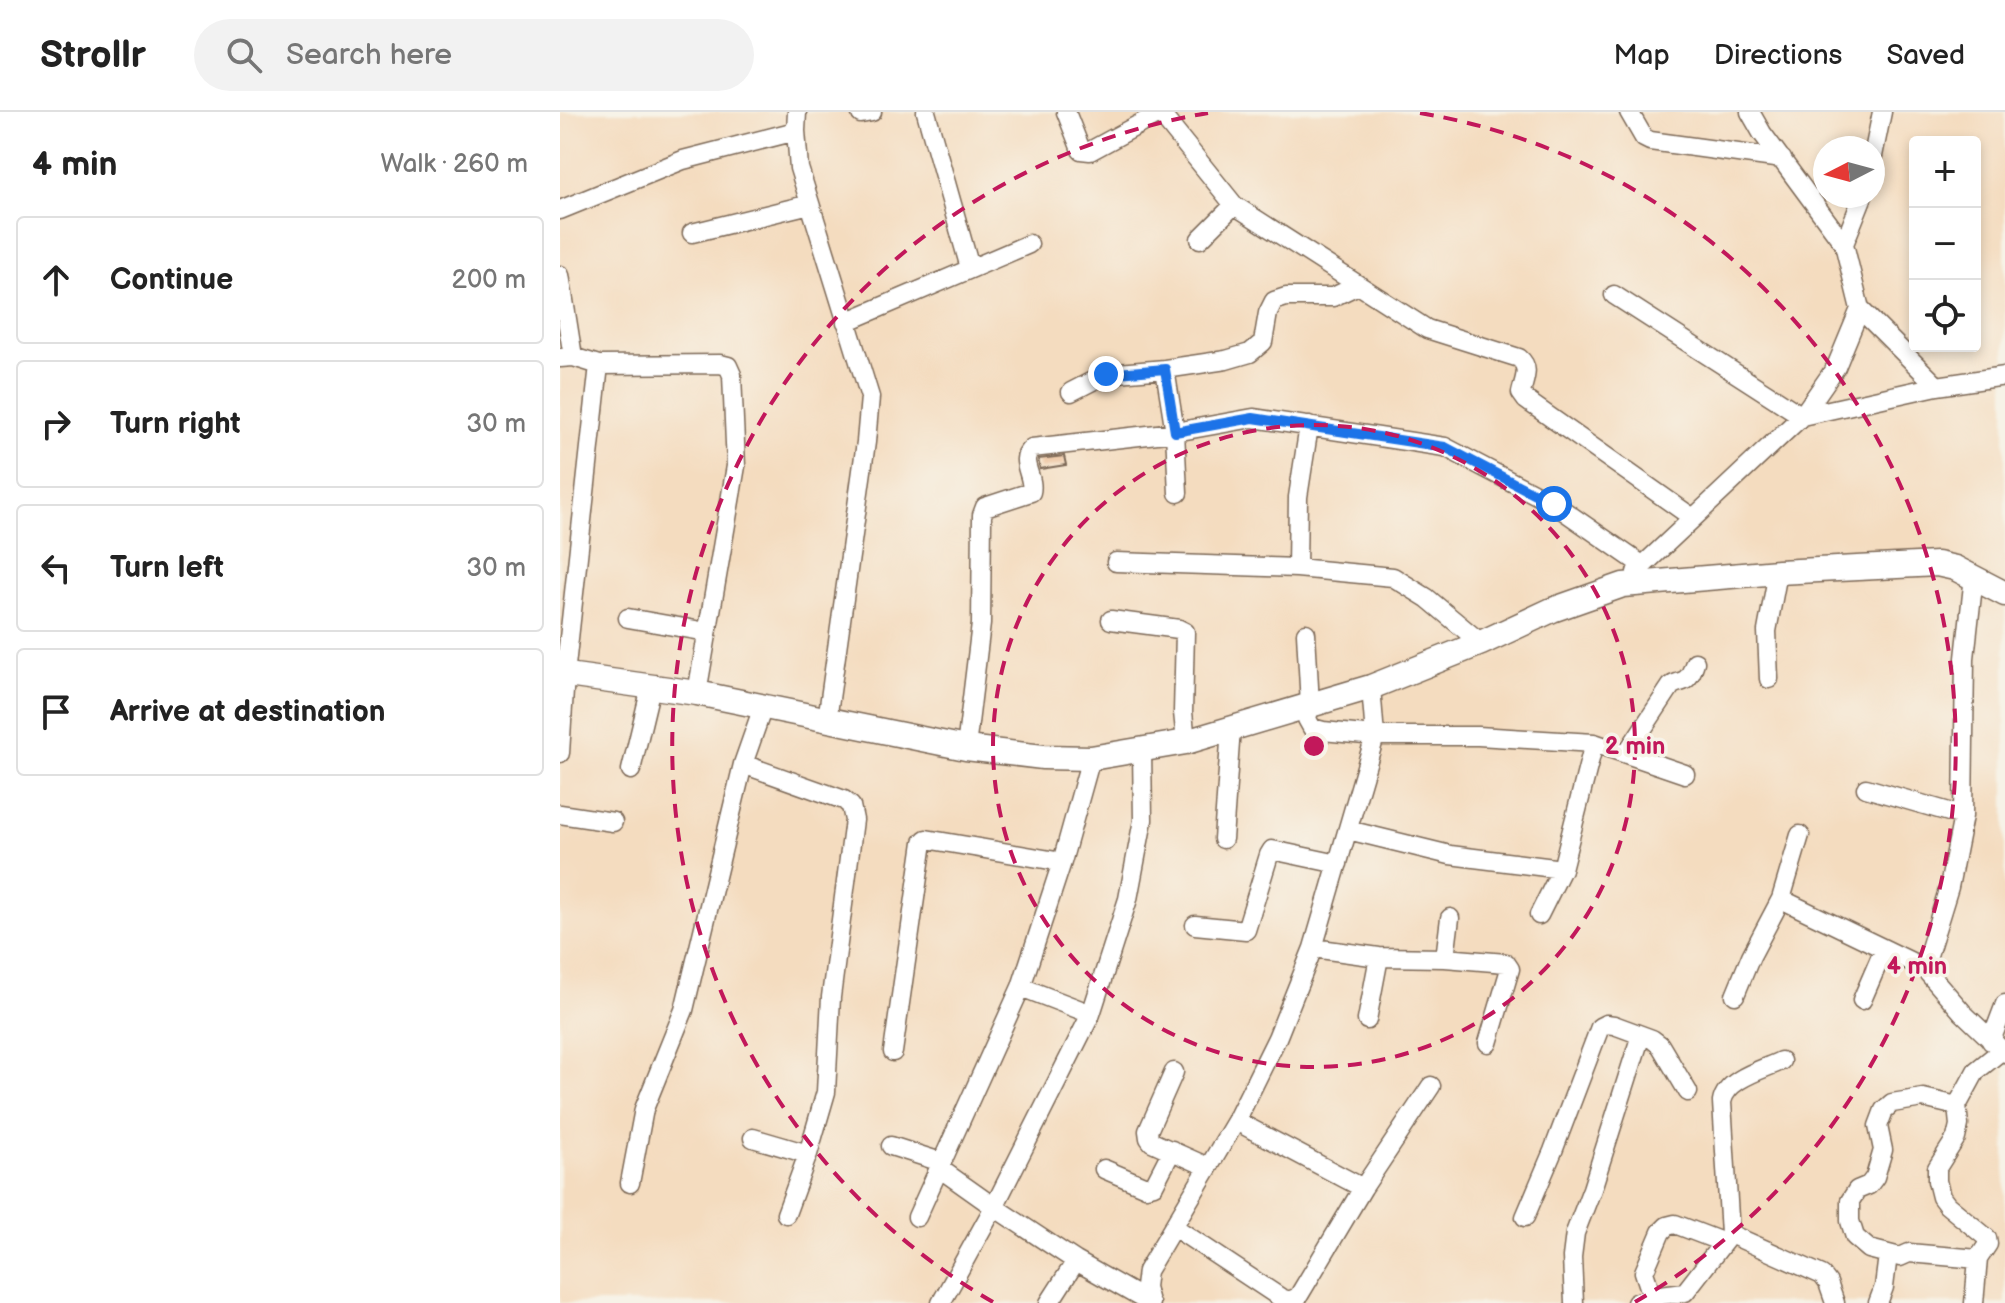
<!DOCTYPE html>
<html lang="en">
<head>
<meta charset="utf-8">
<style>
  :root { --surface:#fff; --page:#f2f2f2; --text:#222; --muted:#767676; --line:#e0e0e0 }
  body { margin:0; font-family:"Balsamiq Sans",sans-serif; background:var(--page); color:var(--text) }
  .controls { position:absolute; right:24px; top:24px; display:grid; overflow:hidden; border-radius:8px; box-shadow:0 4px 12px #0003 }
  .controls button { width:72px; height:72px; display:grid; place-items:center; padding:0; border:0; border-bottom:2px solid var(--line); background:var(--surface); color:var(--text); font:40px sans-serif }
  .compass { position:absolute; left:1253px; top:24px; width:72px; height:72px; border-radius:50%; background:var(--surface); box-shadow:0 4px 12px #0003; rotate:264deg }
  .stop { position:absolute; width:24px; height:24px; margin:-18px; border:6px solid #1a73e8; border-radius:50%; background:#fff }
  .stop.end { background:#1a73e8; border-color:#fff; box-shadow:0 2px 8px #0008 }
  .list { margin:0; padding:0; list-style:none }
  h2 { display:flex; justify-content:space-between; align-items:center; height:104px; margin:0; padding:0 32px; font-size:34px }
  h2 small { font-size:26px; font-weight:400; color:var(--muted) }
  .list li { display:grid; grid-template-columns:52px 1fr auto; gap:24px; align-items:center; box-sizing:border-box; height:128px; margin:0 16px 16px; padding:0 16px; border:2px solid var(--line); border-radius:8px }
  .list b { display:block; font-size:30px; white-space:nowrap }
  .list em { font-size:26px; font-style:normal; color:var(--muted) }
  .icon { flex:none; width:44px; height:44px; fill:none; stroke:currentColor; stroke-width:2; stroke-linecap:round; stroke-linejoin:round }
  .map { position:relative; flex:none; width:1445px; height:1191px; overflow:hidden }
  header { display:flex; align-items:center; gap:48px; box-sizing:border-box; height:112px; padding:0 40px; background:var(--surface); border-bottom:2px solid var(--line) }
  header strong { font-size:38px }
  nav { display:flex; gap:44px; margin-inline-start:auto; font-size:28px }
  .search { width:560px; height:72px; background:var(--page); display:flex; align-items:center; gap:20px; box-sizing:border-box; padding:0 28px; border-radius:44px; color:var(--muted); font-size:30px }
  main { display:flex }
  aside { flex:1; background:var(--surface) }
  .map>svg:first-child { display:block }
  .building { fill:#ebb88d }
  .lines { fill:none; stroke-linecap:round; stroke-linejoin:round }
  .minor-casing { stroke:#7c6856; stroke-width:21 }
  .major-casing { stroke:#7c6856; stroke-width:27 }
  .minor { stroke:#fff; stroke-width:18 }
  .major { stroke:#fff; stroke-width:24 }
  .route { stroke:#1a73e8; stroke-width:10 }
  .ring { fill:none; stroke:#c2185b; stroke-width:4; stroke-dasharray:14 10 }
  .centre { fill:#c2185b; stroke:#f7f3e8; stroke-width:4 }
  .ring-label { font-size:24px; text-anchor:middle; font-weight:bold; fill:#c2185b; stroke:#f7f3e8; stroke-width:7; stroke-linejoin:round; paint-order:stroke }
</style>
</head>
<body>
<header>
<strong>Strollr</strong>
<div class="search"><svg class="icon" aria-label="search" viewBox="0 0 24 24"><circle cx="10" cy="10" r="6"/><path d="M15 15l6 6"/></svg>Search here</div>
<nav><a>Map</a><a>Directions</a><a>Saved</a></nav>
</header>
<main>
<aside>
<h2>4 min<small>Walk · 260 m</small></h2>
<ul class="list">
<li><svg class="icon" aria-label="ahead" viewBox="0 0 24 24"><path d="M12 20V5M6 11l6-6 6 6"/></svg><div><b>Continue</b></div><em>200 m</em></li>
<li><svg class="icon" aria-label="right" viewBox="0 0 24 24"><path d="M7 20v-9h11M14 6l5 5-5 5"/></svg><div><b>Turn right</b></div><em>30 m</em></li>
<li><svg class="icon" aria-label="left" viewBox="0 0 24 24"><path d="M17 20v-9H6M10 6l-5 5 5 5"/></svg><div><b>Turn left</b></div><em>30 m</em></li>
<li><svg class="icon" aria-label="arrive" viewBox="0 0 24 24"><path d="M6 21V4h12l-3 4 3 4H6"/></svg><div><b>Arrive at destination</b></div></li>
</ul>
</aside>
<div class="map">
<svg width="1445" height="1191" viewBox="0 0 1445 1191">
  <rect width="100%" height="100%" fill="#f7f3e8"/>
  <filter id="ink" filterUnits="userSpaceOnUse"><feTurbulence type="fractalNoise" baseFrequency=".0125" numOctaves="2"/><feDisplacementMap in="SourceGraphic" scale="16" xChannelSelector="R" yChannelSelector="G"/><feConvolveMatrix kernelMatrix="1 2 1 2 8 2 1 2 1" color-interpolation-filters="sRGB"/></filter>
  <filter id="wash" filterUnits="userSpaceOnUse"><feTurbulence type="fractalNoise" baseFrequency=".006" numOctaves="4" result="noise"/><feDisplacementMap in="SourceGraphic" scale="32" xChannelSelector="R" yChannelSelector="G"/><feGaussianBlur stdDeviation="1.8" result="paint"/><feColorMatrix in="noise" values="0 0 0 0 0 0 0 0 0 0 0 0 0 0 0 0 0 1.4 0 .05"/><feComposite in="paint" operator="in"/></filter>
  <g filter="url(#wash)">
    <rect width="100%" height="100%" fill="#f4dcbf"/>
    <g id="blocks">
      <path class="building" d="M504,344L506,353L480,357L478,347Z"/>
    </g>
  </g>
  <g filter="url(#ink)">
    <use href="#blocks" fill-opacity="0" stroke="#7c6856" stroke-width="2"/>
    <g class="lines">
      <g class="minor-casing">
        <path id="minor" d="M237,0L236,19L239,56L310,285L306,330L267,608
          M366,0L410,156
          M506,0L521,38L530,39L600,1L674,93L867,217L959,246C971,256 964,267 961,281L966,288L1133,406
          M1069,0L1084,26L1090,29L1222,47
          M301,2L312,0
          M1313,44L1322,0
          M0,98L123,48L236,19
          M132,121L250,92
          M640,127L674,93
          M1284,132L1303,84
          M0,163L13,245
          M1054,183L1242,304L1377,274L1445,264
          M1300,197L1377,274
          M286,210L469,132
          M0,246L13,245L39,253L160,252L168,254L172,263L176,354L137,581
          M605,257L615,320L618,381
          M511,280L546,262L605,257L666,248L690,241L703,230L708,201L714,189L726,185H773L798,173
          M556,450L737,456L833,465L867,486L921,531
          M737,456L738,385L749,314
          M1076,460L1242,304L1276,255L1300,197L1284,132L1202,21L1190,0
          M68,506L147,520
          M551,508L619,517L625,520L623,600L626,630
          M746,521L750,593L747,607L752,616L763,619L815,624H918L1034,631L1125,662
          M1209,567L1207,519L1218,460
          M406,636L421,512L422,403L425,395L471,380C475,364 457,348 472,336L615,320L693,306L885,335L994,392L1082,453
          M0,641L5,563L39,253
          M1066,642L1111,574C1116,570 1120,571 1125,568C1131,564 1133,556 1135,550
          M183,652L284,688L291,694L294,708L271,885L266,980L248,1042L226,1102
          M71,658L91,575
          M1306,676L1403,704
          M0,702L53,710
          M788,718L890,743L1002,757
          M663,727L671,617
          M1221,787L1364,856L1403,901L1445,941
          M979,803L1002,757L1034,631
          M635,813L686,818L709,743L712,738L778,752
          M753,836L819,845L885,846L946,851L950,857L928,931
          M885,846L890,806
          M1364,856L1389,775L1403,704L1405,546L1414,464
          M461,875L531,902
          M1175,883L1191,844L1221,787L1240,723
          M1302,888L1324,837
          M807,908L819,845
          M1431,929L1445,892
          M333,940L363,730L366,727L502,750
          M614,960L588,1019L589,1026L592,1030L648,1055
          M1397,994L1363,986L1332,991L1324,998L1318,1014L1323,1038L1315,1065L1309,1073L1297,1078L1290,1089V1109L1295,1125L1309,1137L1340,1145L1349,1141L1418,1147
          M676,1009L803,1076
          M193,1026L248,1042
          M331,1034L381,1050
          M379,1056L434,1095L516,1149L590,1191
          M544,1057L586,1075L594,1073L612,1038
          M70,1071L84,997L124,898L183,652L203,595
          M357,1105L461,875L502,750L531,646
          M965,1105L993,1039L1040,915L1046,912L1054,913L1092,927L1100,933L1128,980
          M614,1115L721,1186L729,1189L738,1185L803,1076L871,974
          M1170,1122L1262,1163L1268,1171L1275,1191
          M1092,1184L1084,1160L1101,1120L1107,1114L1115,1112L1162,1130
          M589,1190L585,1175L587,1159L676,1009L717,926L753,836L815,624L811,575
          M381,1191L434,1095L531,902L568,787L583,708L582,638
          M489,1191L516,1149
          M1014,1191L1012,1145L1015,1121L1032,1077L1081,923
          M1076,1191L1092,1184L1125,1180L1170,1122L1162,990C1166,967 1202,958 1221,949
          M1318,1191L1324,1175L1328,1143
          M1414,1191L1418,1147L1428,1132L1427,1126L1387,1093L1381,1085L1377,1069V1056L1396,1026L1399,1013L1397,994L1416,959L1441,939"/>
      </g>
      <g class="major-casing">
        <path id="major" d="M0,562L137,581L406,636L483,645L531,646L626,630L811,575L921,531L992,498L1063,473L1218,460L1377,452L1395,456L1445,482"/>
      </g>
      <use href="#minor" class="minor"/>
      <use href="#major" class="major"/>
    </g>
  </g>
  <g class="lines" filter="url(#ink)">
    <path class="route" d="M546,262L605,257L615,320L693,306L885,335L994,392"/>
  </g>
  <g class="ring">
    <circle cx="754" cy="634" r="321"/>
    <path d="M433 1190A642 642 0 0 1 648 1M860 1A642 642 0 0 1 1075 1190"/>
  </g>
  <circle cx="754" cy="634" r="12" class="centre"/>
  <g class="ring-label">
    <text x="1075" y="642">2 min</text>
    <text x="1357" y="862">4 min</text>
  </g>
</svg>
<div class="controls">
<button>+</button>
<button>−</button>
<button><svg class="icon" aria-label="locate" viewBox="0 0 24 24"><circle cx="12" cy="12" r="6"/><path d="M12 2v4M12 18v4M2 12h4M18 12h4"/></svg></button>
</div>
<svg class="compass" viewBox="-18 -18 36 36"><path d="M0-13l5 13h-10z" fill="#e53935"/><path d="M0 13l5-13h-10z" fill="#767676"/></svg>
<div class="stop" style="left:994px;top:392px"></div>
<div class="stop end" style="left:546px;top:262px"></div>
</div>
</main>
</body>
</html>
